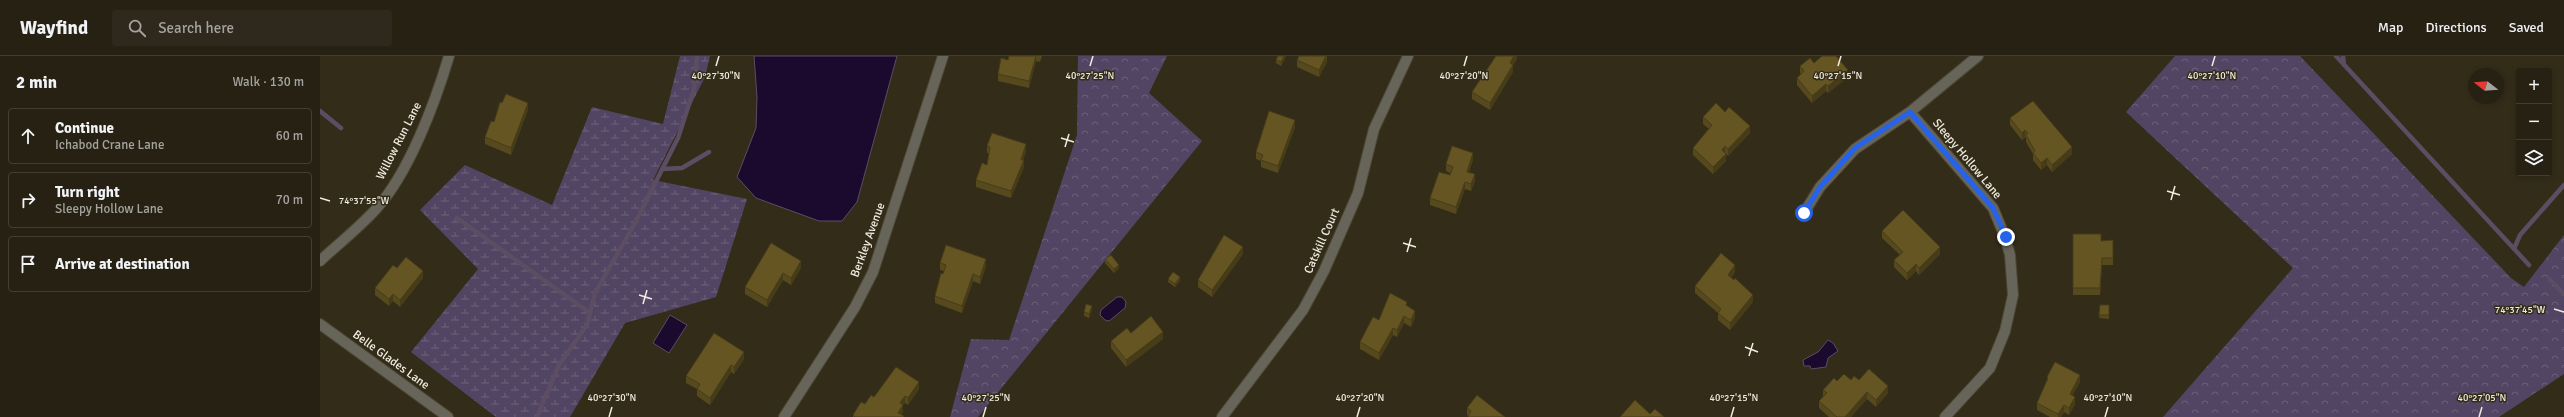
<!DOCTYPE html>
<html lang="en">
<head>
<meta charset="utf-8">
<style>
  :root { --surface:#262113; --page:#2e291c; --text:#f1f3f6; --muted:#a4a3a0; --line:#423e33 }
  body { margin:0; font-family:Signika,sans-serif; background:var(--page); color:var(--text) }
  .controls { position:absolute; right:12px; top:12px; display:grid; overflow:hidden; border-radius:4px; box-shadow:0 2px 6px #0003 }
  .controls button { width:36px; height:36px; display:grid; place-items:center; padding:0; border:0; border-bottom:1px solid var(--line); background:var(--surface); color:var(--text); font:20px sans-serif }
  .compass { position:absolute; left:2148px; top:12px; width:36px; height:36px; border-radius:50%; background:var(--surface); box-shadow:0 2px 6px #0003; rotate:287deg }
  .stop { position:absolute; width:12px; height:12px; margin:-9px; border:3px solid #2563eb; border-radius:50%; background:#fff }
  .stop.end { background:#2563eb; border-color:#fff; box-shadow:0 1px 4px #0008 }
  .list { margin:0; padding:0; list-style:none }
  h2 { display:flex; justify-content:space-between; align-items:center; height:52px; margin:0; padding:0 16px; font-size:17px }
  h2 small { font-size:13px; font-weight:400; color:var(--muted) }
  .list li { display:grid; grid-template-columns:26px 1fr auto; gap:12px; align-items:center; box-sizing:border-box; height:56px; margin:0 8px 8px; padding:0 8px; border:1px solid var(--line); border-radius:4px }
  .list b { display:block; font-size:15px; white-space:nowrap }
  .list p { margin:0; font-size:13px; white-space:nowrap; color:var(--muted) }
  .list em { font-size:13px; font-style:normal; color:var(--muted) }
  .icon { flex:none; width:22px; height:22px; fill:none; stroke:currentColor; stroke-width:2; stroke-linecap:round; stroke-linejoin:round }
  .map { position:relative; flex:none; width:2244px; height:361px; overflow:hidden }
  header { display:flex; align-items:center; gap:24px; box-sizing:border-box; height:56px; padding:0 20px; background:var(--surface); border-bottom:1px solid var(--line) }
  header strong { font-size:19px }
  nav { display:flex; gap:22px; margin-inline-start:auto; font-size:14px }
  .search { width:280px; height:36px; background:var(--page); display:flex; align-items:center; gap:10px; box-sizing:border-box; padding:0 14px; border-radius:4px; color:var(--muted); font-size:15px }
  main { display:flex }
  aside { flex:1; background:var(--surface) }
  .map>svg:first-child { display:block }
  .forest { fill:url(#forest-crowns) }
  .wetland { fill:url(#wetland-marsh) }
  .water { fill:#1c092e; stroke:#5c4d63 }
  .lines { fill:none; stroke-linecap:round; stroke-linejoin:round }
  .stream { stroke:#5c4d63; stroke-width:4.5 }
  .street-casing { stroke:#4d4735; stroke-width:12 }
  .street { stroke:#67645a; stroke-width:10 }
  .wall { fill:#57491e }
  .shaded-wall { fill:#473c18 }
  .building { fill:#655523; stroke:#473c18 }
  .route { stroke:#2563eb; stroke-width:5 }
  .ticks { fill:none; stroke:#f0ece0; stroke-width:1.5 }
  .labels { text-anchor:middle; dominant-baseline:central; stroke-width:3; stroke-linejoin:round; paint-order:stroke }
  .street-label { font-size:12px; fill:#f0ece0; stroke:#332c19 }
  .ticks-label { font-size:10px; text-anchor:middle; fill:#f0ece0; stroke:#332c19; stroke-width:3; stroke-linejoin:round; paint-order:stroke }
</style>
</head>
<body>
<header>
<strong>Wayfind</strong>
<div class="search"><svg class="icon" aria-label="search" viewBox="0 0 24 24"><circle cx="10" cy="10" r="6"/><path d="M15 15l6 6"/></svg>Search here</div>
<nav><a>Map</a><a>Directions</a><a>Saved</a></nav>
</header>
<main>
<aside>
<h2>2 min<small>Walk · 130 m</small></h2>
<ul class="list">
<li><svg class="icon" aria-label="ahead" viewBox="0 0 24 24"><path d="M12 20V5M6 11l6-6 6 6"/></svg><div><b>Continue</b><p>Ichabod Crane Lane</p></div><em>60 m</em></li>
<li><svg class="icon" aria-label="right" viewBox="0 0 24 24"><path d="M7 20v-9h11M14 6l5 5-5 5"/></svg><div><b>Turn right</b><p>Sleepy Hollow Lane</p></div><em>70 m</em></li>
<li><svg class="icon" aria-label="arrive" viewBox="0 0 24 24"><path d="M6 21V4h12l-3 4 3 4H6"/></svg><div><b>Arrive at destination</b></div></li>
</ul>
</aside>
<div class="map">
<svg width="2244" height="361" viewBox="0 0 2244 361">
  <defs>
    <pattern id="forest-crowns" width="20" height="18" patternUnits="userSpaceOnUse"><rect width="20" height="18" fill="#524563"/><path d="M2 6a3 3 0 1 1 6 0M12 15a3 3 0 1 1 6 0" fill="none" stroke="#6b6079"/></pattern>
    <pattern id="wetland-marsh" width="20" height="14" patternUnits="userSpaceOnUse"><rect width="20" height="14" fill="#524563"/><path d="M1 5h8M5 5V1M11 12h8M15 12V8" fill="none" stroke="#6b6079"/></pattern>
  </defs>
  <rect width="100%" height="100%" fill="#332c19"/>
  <path class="forest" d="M758,0H847L829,37L882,85L658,361H630L651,283L689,284L757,79Z
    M1855,0H1980L2191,222L2204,231L2244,179V318L2179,361H1843L1973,212L1806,56Z"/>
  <path class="wetland" d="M360,0H390L385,21L333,124L427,143L396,241L305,267L250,361H176L91,296L158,213L100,154L145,109L232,149L272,51L343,68Z"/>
  <path class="water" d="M434,0H577L537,146L522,165H499L436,142L417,121L436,72L437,41Z
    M797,241H802L806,246L805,252L789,265L785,264L780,259L781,254Z
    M350,259L367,269L349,297L333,287Z
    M1508,284L1513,287L1518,295L1508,302L1506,311L1491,313L1490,310H1484L1483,304L1498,296Z"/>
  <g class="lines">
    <path class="stream" d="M2016,0L2209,209
      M2023,0L2024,9
      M0,55L21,72
      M342,113L362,112L389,96
      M137,162L270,257
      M2194,193L2200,179L2244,129
      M2230,224L2244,238
      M217,361L239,309L267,269L275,237L314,169L358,82L374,33L377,0"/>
    <g class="street-casing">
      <path id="street" d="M1590,56L1673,152L1685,181L1690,199L1693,239L1685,275L1670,312L1625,361
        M1484,157L1500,131L1535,93L1590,56L1658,0
        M0,205C18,188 39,172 56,153C89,117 115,47 129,0
        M0,268L128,361
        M464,361L535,251L553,216L623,0
        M902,361L983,254L1004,215L1038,137L1054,73L1088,0"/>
    </g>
    <use href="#street" class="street"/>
  </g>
  <path class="wall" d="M689,0H722L720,6L716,5L709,32L678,25V18L688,4Z
    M966,0L961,10L956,7V4Z
    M1007,0V6L999,21L977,11V4Z
    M1197,0V3L1193,9V16L1170,54L1152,43V36Z
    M1494,7L1528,21L1508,37L1506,35L1492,47L1477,29V22L1481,18L1480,17V10Z
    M208,54L191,99L165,88V81L174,66Z
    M1405,56L1430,77L1408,100L1405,97L1406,105L1393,118L1373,99V92L1389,73L1383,68V61Z
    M1690,62L1752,98L1732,116L1727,109L1721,114L1713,104V98L1706,86V81L1702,84L1690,69Z
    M975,71L958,117L941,111V105L936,103V96Z
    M667,90L706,95L703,104L704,111L691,142L656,131V124L667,109L669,97H667Z
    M1153,104L1149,116L1155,125L1151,135L1145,133L1136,158L1110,149V142L1130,119V117L1126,115V108Z
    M1562,175L1620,198L1599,219L1596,215L1587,224L1574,211V204L1580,199L1562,182Z
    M1753,178L1781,185L1793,184V209H1782L1780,239H1753Z
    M451,187L481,212L471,229L463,224L447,251L425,238V231Z
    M923,198L892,241L878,231V224Z
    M785,203L799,212L794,217L785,207Z
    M620,207L666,210L660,228L653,225L642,257L615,247V240L624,215L620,214Z
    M77,212L103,222L80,251L73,245L69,250L55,239V232Z
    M1415,216L1411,222L1433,246L1410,274L1398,264V257L1375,237V230Z
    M848,223L860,225L855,231L848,226Z
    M1780,249H1789V263L1779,262Z
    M1087,250L1095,262L1091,271L1084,267L1077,281L1073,279L1059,304L1040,293V286L1059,264Z
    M772,253L769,262L764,260V256Z
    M811,277L843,283L806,311L791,292V285Z
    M424,303L414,318L411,316L390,349L377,340V333L366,327V320Z
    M1727,321L1760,326L1752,339L1755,348L1749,359L1744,356L1741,361H1730L1717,354V347L1727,325Z
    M1539,324L1568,337L1556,351L1547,343L1531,361H1509L1499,352V345L1503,340V334L1517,325Z
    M599,333L588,349L585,347L583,349V356L581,359L584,361H533V359L554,341Z
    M1147,352L1185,361L1148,360L1147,359Z"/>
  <path class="shaded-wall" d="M716,0V5L709,32V25Z
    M964,0H966L961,10V6Z
    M1006,0L1007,6L999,21V14Z
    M1194,0H1197V3L1193,9V16L1170,54V47L1190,7Z
    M1528,14V21L1508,37V30Z
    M1506,28V35L1492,47V40Z
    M208,47V54L191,99V92Z
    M975,64V71L958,117V110Z
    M1430,70V77L1408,100V93Z
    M1705,74V81L1702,84V77Z
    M706,88V95L701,110L704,104V111L691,142V135Z
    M1405,90V97L1402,94Z
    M1752,91V98L1732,116V109Z
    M1153,97V104L1147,123V116Z
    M1406,98V105L1393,118V111Z
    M1727,102V109L1721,114V107Z
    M1155,118V125L1151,135V128Z
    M1145,126V133L1136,158V151Z
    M923,191V198L892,241V234Z
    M1620,191V198L1599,219V212Z
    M666,203V210L660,228V221Z
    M481,205V212L471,229V222Z
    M1596,208V215L1587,224V217Z
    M799,209V212L794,217V213Z
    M1415,209V216L1408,226V219Z
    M103,215V222L80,251V244Z
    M463,217V224L447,251V244Z
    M653,218V225L642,257V250Z
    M860,221V225L855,231V228Z
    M73,238V245L69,250V243Z
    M1433,239V246L1410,274V267Z
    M772,250V253L769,262V258Z
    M1095,255V262L1091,271V264Z
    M1084,260V267L1077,281V274Z
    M1073,272V279L1059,304V297Z
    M843,276V283L806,311V304Z
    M424,296V303L414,318V311Z
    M411,309V316L390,349V342Z
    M1760,319V326L1750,345V338Z
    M599,326V333L588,349V342Z
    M1568,330V337L1556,351V344Z
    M1547,336V343L1531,361H1525Z
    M585,340V347L583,349V356L580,361L578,357L580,347Z
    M1755,341V348L1749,359V352Z
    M1744,349V356L1741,361H1738V358Z"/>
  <path class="building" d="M689,0H716L709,25L678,18L681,2L688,4Z
    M958,0H964L961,6L956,4Z
    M979,0H1006L999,14L977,4Z
    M1176,0H1194L1190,7L1193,9L1170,47L1152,36Z
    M1502,0H1516L1528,14L1508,30L1506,28L1492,40L1477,22L1484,15L1480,10L1490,2L1494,7Z
    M186,38L208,47L191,92L165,81L171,65L174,66L180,46L182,47Z
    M1713,45L1752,91L1732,109L1727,102L1721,107L1713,97L1715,95L1706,79L1708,77L1705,74L1702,77L1690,62Z
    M1396,47L1405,56L1409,51L1430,70L1408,93L1405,90L1402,94L1406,98L1393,111L1373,92L1392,69L1383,61Z
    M949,55L975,64L958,110L941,104L943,99L936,96Z
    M672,77L706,88L701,104H704L691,135L656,124L662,107L667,109L670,91L667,90Z
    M1132,90L1153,97L1147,116L1155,118L1151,128L1145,126L1136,151L1110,142L1119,116L1130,119L1133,111L1126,108Z
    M1583,154L1620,191L1599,212L1596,208L1587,217L1574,204L1583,196L1562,175Z
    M1753,178H1781V185L1793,184V202H1782L1780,232H1753Z
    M904,179L923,191L892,234L878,224Z
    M451,187L481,205L471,222L463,217L447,244L425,231Z
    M626,189L666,203L660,221L653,218L642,250L615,240L621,217L623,218L626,209L620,207Z
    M1401,197L1415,209L1408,219L1414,224L1415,222L1433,239L1410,267L1398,257L1401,253L1375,230Z
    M791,199L799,209L794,213L785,203Z
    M86,201L103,215L80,244L73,238L69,243L55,232L73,209L77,212Z
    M853,216L860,221L855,228L848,223Z
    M1070,237L1087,246L1086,249L1095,255L1091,264L1084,260L1077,274L1073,272L1059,297L1040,286L1053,261L1059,264Z
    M766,248L772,250L769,258L764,256Z
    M1780,249H1789V259H1779Z
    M831,260L843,276L806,304L791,285L807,272L811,277Z
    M394,277L424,296L414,311L411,309L390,342L377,333L380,328L366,320Z
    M1735,306L1760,319L1750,338L1755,341L1749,352L1744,349L1738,358L1717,347L1728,322L1727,321Z
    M576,311L599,326L588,342L585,340L580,347L583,349L578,357L584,360L583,361H535L533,359L541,346L545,348L551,339L554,341Z
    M1549,313L1568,330L1556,344L1547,336L1525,361H1517L1499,345L1507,337L1503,334L1514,322L1517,325L1524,318L1531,324L1534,320L1539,324Z
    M1157,339L1185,361H1148L1151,355L1147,352Z
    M1315,344L1330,358L1335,353L1344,361H1300Z"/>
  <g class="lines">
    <path class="route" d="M1484,157L1500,131L1535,92L1590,56L1673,152L1686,181"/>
  </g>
  <path class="ticks" d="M396,10L399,0M770,10L773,0M1144,10L1147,0M1518,10L1521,0M1892,10L1895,0M741,82L754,86M745,91L749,78M1847,135L1860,139M0,142L10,145M1851,144L1855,130M1083,187L1096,191M1087,196L1091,182M319,239L332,243M323,248L327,234M2234,253L2244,256M1425,291L1438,296M1429,300L1433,287M289,361L292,351M663,361L666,351M1037,361L1040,351M1411,361L1414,351M1785,361L1788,351M2159,361L2162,351"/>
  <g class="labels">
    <g class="street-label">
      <text transform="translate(79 85) rotate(-63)">Willow Run Lane</text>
      <text transform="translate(1647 103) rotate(50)">Sleepy Hollow Lane</text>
      <text transform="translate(548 184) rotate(-70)">Berkley Avenue</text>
      <text transform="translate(1002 185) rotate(-66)">Catskill Court</text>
      <text transform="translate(71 304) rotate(36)">Belle Glades Lane</text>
    </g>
  </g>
  <g class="ticks-label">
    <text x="396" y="23">40°27'30"N</text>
    <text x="770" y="23">40°27'25"N</text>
    <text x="1144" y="23">40°27'20"N</text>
    <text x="1518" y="23">40°27'15"N</text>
    <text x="1892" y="23">40°27'10"N</text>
    <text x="44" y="148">74°37'55"W</text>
    <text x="2200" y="257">74°37'45"W</text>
    <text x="292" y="345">40°27'30"N</text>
    <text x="666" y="345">40°27'25"N</text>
    <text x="1040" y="345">40°27'20"N</text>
    <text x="1414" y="345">40°27'15"N</text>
    <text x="1788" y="345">40°27'10"N</text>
    <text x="2162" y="345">40°27'05"N</text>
  </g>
</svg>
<div class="controls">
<button>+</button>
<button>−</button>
<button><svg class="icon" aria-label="layers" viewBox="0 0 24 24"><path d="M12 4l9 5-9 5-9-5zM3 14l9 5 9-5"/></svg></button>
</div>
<svg class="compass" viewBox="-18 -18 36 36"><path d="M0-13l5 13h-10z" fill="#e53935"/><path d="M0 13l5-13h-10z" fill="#a4a3a0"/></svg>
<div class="stop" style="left:1484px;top:157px"></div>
<div class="stop end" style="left:1686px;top:181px"></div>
</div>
</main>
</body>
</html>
